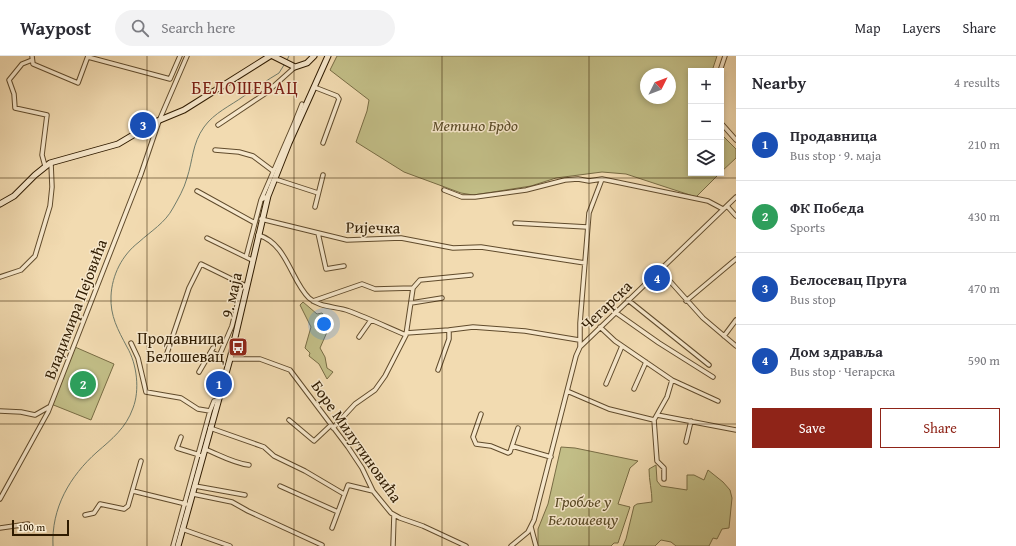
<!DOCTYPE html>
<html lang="en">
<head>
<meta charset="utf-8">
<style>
  :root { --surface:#fff; --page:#f2f2f3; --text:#2b2b33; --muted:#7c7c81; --line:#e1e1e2; --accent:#8f2418 }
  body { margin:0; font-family:"Gentium Book Plus",serif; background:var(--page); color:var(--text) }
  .controls { position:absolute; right:12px; top:12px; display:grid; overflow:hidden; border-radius:0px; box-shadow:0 2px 6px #0003 }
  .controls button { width:36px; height:36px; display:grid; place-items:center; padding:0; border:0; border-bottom:1px solid var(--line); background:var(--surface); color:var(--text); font:20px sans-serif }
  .compass { position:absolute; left:640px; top:12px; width:36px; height:36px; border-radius:50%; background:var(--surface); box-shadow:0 2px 6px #0003; rotate:48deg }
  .scale { position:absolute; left:12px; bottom:10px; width:57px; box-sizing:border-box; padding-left:4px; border:2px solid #2f1b00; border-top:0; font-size:11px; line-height:14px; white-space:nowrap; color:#2f1b00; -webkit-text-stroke:3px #f7e8cc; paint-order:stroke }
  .you { position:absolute; left:324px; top:268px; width:14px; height:14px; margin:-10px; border:3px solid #fff; border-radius:50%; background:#1a73e8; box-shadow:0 0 0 6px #1a73e833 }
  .badge { display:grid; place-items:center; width:26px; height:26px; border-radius:50%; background:var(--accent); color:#fff; font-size:13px; font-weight:700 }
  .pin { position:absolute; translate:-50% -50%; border:2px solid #fff; box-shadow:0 1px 4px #0006 }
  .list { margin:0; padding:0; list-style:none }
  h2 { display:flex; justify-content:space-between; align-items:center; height:52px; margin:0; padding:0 16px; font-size:17px }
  h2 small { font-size:13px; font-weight:400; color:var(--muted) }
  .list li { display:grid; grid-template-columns:26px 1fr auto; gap:12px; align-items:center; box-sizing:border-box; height:72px; padding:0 16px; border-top:1px solid var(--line) }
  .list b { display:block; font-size:15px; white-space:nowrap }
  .list p { margin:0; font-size:13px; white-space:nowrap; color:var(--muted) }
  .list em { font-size:13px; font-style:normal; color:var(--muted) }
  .actions { display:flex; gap:8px; padding:12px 16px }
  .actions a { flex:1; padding:9px 0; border:1px solid var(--accent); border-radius:0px; text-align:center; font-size:14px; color:var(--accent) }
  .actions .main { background:var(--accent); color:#fff }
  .icon { flex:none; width:22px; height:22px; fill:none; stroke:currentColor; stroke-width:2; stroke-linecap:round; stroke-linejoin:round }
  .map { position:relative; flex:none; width:736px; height:490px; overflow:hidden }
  header { display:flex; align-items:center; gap:24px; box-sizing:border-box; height:56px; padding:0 20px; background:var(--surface); border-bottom:1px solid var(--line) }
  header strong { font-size:19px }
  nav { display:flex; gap:22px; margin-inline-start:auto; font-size:14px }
  .search { width:280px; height:36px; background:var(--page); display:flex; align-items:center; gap:10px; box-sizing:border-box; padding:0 14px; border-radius:22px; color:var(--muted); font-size:15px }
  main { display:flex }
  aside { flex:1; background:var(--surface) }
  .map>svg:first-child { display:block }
  .green { fill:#c2be87; stroke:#786c44; fill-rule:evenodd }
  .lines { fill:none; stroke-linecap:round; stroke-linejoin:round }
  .stream { stroke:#707b6a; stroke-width:1 }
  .street-casing { stroke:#604b2c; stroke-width:5.5 }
  .secondary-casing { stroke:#2f1b00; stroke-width:7 }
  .street { stroke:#f7e8cc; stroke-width:3.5 }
  .secondary { stroke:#f7e8cc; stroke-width:5 }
  .grid { fill:none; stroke:#2f1b00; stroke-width:1; stroke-opacity:0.55 }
  .labels { text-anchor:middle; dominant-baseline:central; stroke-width:3; stroke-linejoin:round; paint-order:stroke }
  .park-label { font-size:16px; font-style:italic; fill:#5b4c28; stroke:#f7e8cc }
  .street-label { font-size:16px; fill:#2f1b00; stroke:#f7e8cc }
  .poi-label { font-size:16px; fill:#2f1b00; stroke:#f7e8cc; text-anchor:end }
  .quarter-label { font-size:18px; letter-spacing:1px; fill:#7a1f14; stroke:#f7e8cc }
</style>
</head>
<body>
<header>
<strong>Waypost</strong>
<div class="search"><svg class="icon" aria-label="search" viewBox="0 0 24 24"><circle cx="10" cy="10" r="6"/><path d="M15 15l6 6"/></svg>Search here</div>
<nav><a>Map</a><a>Layers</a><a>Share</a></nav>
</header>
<main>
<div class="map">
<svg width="736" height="490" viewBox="0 0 736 490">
  <rect width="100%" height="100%" fill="#f2dbb1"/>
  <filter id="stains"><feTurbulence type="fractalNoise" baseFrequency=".005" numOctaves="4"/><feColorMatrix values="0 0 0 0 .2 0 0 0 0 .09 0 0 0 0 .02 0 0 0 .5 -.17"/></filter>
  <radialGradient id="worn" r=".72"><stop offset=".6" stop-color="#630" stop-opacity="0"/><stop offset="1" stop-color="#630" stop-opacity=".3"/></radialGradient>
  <path class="green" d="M337,0H717L712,15H691V117H720L696,141L626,118L602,116L556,122L531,130L493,136L473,139L461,137L404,116L356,86L367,55L369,44L330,14ZM646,18H670V42H646Z
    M721,78L736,93V102L721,116Z
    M303,246L317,258L322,257L331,267L320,292L325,301L327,312L333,316L327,323L319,308L309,300L310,297L305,292L311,271L300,249Z
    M75,291L114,308L91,364L51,348Z
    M561,391L575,392L638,405L630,412L618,448L630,451L618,487H614L611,490H538V473L548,448Z
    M656,409L657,425L661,430L687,434V419H694L704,424L708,414L723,426L730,434L732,442L729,472L722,473L717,483L713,482L709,490H676L671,486L661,484L655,490H623L626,483L634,450L637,448L652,446C652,434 649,425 649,413Z"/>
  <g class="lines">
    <path class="stream" d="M287,4L289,0
      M53,490C51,452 70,420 97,396C112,383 126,372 133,352C140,334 137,308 127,291C118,274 110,260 111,240C112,219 122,199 139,186C151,175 165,167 173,152C178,143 184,133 187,122C193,104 192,88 204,71C214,57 230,50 244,40C256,32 267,24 279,17L284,9"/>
    <g class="street-casing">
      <path id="street" d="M32,0L33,8L78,27L88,0
        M88,1L170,23L180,0
        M32,4L22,8L9,24L14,38L15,52L47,59L42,99L45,110
        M720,15L725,0
        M314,31L337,40L339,43L323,87
        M721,67L736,84
        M294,68L302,48
        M218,69L266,37L295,11
        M215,94L239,96L253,100L273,115
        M275,123L318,137
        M444,134L462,141H475L526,134L565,124L578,123L589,125L602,123L708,145L723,153
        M197,135L255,167
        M261,144L294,68L298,65
        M727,150L736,160
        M315,151L323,119
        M261,163L347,184L401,182L453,192L481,191L585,207
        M515,167L587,171
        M318,177L326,213L344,210
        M258,179C287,187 291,225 309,242C320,252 336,250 349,255C368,262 387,271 406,279
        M207,182L252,204
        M246,201L261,144L268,140
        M659,213L703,262L736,290
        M0,221L21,214L35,200L50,150L52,131L51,107
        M628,244L709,309
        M313,245L362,228L375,233L413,232
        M686,245L736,203
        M411,247L442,242
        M615,256L659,287L713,321
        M600,271L615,285L672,324L718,345
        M449,274L473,271L525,275L579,284
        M406,277L449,274V283L438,314
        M724,280L736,264
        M359,281L371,264
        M131,287L138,302L146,336L181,342L198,353L210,355
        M580,291L736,141
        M211,296L218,299L220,298L232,270L242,229
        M165,303L189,232L201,208L246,230
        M230,303H260L290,314L348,391L362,412L373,435L391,457L400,462L423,470L466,490
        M199,316L213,292
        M606,328L622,290
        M634,333L646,306
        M567,335L609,353L654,364
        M0,355L21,356L35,359L49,351
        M481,358L473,381L476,388L491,390L508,397L510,396L518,372
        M657,359L736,374
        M289,364L314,385L331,369
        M210,372L264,391L274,400L305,415L344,438
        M333,372L355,348L375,334L385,320L406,279L413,232L420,224L471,219
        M181,381L177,392L203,400
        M686,386L691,365
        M512,390L551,401
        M205,393C220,399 233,407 249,409
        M664,423V412L657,405L654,364L667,341L672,324
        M195,430L245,439
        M280,430L338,456
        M133,435L186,448
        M193,438L232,446L248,455L322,489
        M0,443L48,356L141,118L159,65L187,0
        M85,459L94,457L100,448L124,453L128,450L141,405
        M531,471L536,490
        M0,472L28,468
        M332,472L348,429L373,435
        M182,473L230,490
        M173,490L210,355L214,345L218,344
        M393,490L394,459
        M511,490L528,476L534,464L576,300L580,291V267L589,157L602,123"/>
    </g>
    <g class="secondary-casing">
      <path id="secondary" d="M273,0L295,11L307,7L314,0
        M0,148L14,140L35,119L50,107L118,88L155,66L184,54L270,0
        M178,490L230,303L268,140L289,87L328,0"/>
    </g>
    <use href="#street" class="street"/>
    <use href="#secondary" class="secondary"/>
  </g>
  <path class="grid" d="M147,0V490M294,0V490M442,0V490M589,0V490M0,122H736M0,245H736M0,368H736"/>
  <defs>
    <g id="bus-square" transform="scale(1)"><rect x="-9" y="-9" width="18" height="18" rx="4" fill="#8f2418" stroke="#f7e8cc"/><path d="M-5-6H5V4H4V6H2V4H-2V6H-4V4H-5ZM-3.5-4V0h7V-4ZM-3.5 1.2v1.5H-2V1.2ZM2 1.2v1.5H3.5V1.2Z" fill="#fff"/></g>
  </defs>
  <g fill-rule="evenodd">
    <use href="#bus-square" x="238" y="291"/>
  </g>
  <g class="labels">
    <g class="park-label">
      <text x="475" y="69">Метино Брдо</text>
      <text x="583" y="445">Гробље у<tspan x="583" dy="18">Белошевцу</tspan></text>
    </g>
    <g class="street-label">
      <text transform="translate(373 171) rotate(1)">Ријечка</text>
      <text transform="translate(231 239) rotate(-77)">9. маја</text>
      <text transform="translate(606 249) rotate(-44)">Чегарска</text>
      <text transform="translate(75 253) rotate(-69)">Владимира Пејовића</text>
      <text transform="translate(357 385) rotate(55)">Боре Милутиновића</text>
    </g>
    <g class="poi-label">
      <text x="224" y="282">Продавница<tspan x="224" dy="18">Белошевац</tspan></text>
    </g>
    <g class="quarter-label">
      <text x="245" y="31">БЕЛОШЕВАЦ</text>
    </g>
  </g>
  <rect width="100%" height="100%" filter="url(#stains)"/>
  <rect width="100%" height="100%" fill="url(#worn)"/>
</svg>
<div class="controls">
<button>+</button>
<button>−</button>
<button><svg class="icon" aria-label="layers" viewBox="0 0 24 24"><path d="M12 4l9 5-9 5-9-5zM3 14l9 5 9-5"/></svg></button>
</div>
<svg class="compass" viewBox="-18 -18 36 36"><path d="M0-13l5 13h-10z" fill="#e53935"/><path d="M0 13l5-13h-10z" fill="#7c7c81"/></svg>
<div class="scale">100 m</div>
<div class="you"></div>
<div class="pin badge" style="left:219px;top:328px;background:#1a4fb4">1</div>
<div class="pin badge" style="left:83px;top:328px;background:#2e9e5b">2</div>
<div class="pin badge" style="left:143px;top:69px;background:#1a4fb4">3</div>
<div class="pin badge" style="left:657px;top:222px;background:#1a4fb4">4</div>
</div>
<aside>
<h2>Nearby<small>4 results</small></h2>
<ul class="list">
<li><span class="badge" style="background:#1a4fb4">1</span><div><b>Продавница</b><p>Bus stop · 9. маја</p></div><em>210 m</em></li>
<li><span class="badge" style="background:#2e9e5b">2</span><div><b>ФК Победа</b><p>Sports</p></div><em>430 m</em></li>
<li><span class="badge" style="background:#1a4fb4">3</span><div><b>Белосевац Пруга</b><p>Bus stop</p></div><em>470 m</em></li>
<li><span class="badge" style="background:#1a4fb4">4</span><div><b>Дом здравља</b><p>Bus stop · Чегарска</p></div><em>590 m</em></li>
</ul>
<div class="actions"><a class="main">Save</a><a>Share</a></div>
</aside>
</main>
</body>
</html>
